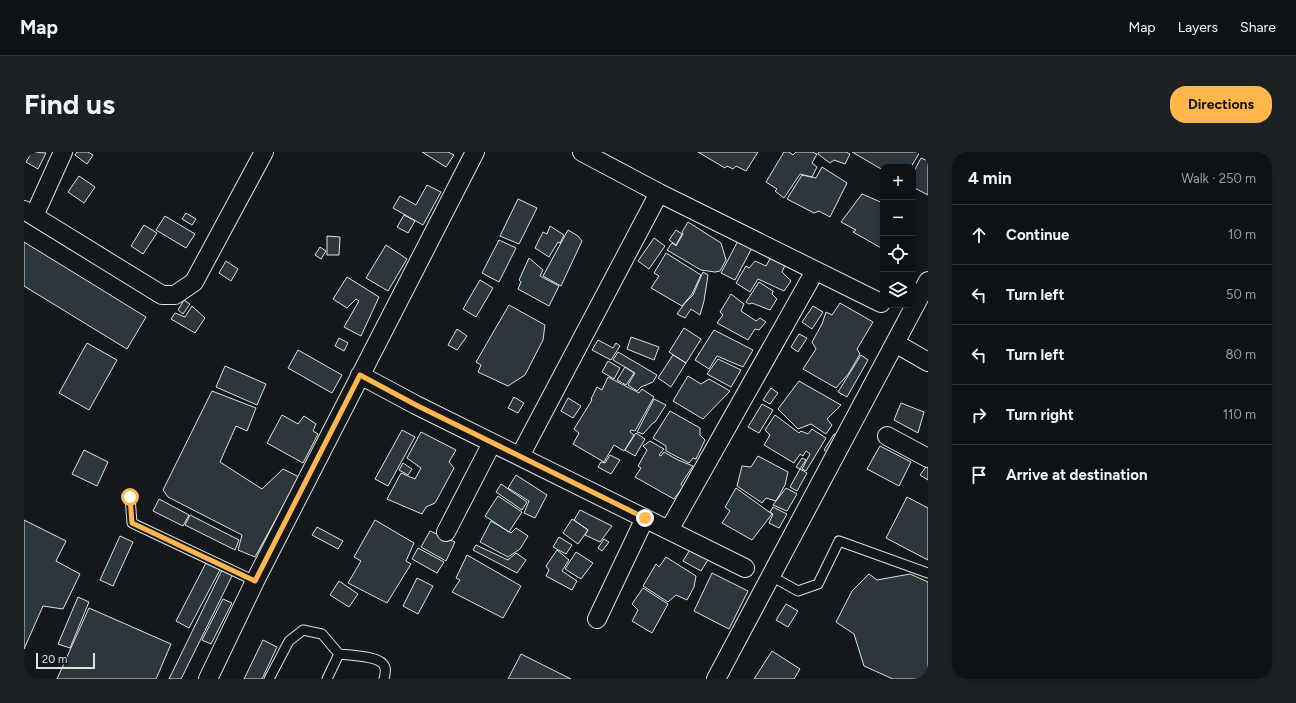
<!DOCTYPE html>
<html lang="en">
<head>
<meta charset="utf-8">
<style>
  :root { --surface:#0f1215; --page:#1d2022; --text:#f1f3f6; --muted:#9b9ea0; --line:#2f3234; --accent:#ffb74d }
  body { margin:0; font-family:Figtree,sans-serif; background:var(--page); color:var(--text) }
  .controls { position:absolute; right:12px; top:12px; display:grid; overflow:hidden; border-radius:8px; box-shadow:0 2px 10px #0003 }
  .controls button { width:36px; height:36px; display:grid; place-items:center; padding:0; border:0; border-bottom:1px solid var(--line); background:var(--surface); color:var(--text); font:20px sans-serif }
  .scale { position:absolute; left:12px; bottom:10px; width:59px; box-sizing:border-box; padding-left:4px; border:2px solid #d8e6dc; border-top:0; font-size:11px; line-height:14px; white-space:nowrap; color:#d8e6dc; -webkit-text-stroke:3px #14181c; paint-order:stroke }
  .stop { position:absolute; width:12px; height:12px; margin:-9px; border:3px solid #ffb74d; border-radius:50%; background:#fff }
  .stop.end { background:#ffb74d; border-color:#fff; box-shadow:0 1px 4px #0008 }
  .list { margin:0; padding:0; list-style:none }
  h2 { display:flex; justify-content:space-between; align-items:center; height:52px; margin:0; padding:0 16px; font-size:17px }
  h2 small { font-size:13px; font-weight:400; color:var(--muted) }
  .list li { display:grid; grid-template-columns:26px 1fr auto; gap:12px; align-items:center; box-sizing:border-box; height:60px; padding:0 16px; border-top:1px solid var(--line) }
  .list b { display:block; font-size:15px; white-space:nowrap }
  .list em { font-size:13px; font-style:normal; color:var(--muted) }
  .icon { flex:none; width:22px; height:22px; fill:none; stroke:currentColor; stroke-width:2; stroke-linecap:round; stroke-linejoin:round }
  .map { position:relative; flex:none; width:904px; height:527px; overflow:hidden; border-radius:16px }
  header { display:flex; align-items:center; gap:24px; box-sizing:border-box; height:56px; padding:0 20px; background:var(--surface); border-bottom:1px solid var(--line) }
  header strong { font-size:19px }
  nav { display:flex; gap:22px; margin-inline-start:auto; font-size:14px }
  .intro { display:flex; align-items:center; justify-content:space-between; box-sizing:border-box; height:96px; padding:0 24px }
  h1 { margin:0; font-size:28px }
  .button { padding:10px 18px; border-radius:16px; background:var(--accent); color:#111; font-size:14px; font-weight:700 }
  main { display:flex; gap:24px; padding:0 24px }
  aside { flex:1; background:var(--surface); border-radius:16px; box-shadow:0 2px 10px #0003 }
  .map>svg:first-child { display:block }
  .building { fill:#2c363c; stroke:#d8e6dc }
  .lines { fill:none; stroke-linecap:round; stroke-linejoin:round }
  .service-casing { stroke:#d8e6dc; stroke-width:11 }
  .minor-casing { stroke:#d8e6dc; stroke-width:20 }
  .service { stroke:#14181c; stroke-width:9 }
  .minor { stroke:#14181c; stroke-width:18 }
  .route { stroke:#ffb74d; stroke-width:5 }
</style>
</head>
<body>
<header>
<strong>Map</strong>
<nav><a>Map</a><a>Layers</a><a>Share</a></nav>
</header>
<div class="intro"><h1>Find us</h1><a class="button">Directions</a></div>
<main>
<div class="map">
<svg width="904" height="527" viewBox="0 0 904 527">
  <rect width="100%" height="100%" fill="#14181c"/>
  <path class="building" d="M8,0L22,1L14,17L2,10Z
    M53,0H64L69,3L63,12L51,3Z
    M398,0H424L430,3L422,15Z
    M674,0H734L722,19L712,14L709,17L703,14L701,16Z
    M760,0H765L769,3L772,0H788L793,2L788,11L793,15L788,25L776,22L760,46L751,39L753,37L742,30Z
    M795,0H822L826,2L821,12L810,8L806,11L794,2Z
    M828,0H896L887,15H859V18Z
    M897,6L904,9V43L889,35V21Z
    M798,15L823,31L806,65L795,59L790,61L763,47L778,23L792,26Z
    M55,24L71,35L60,51L44,40Z
    M403,33L417,40L399,73L369,56L376,44L392,53Z
    M838,42L859,51V97L829,80L832,78L817,70Z
    M494,47L513,56L495,92L476,84Z
    M162,61L172,67L168,73L158,67Z
    M380,63L391,69L384,81L373,75Z
    M141,64L171,82L162,96L132,78Z
    M664,70L697,91L702,108L696,119L691,120L677,118L643,98L648,91L652,94L659,82L658,80Z
    M120,73L133,81L119,102L107,94Z
    M526,74L540,83L536,91L534,90L525,105L511,96L519,80L523,82Z
    M544,78L554,84L558,89L537,134L519,124Z
    M652,78L658,82L652,93L645,88Z
    M303,84L316,85L315,103H303Z
    M630,86L641,94L625,117L614,109Z
    M715,87L729,94L711,128L697,121Z
    M475,88L492,96L475,130L458,121Z
    M0,90L122,165L103,197L0,134Z
    M362,93L383,107L364,139L342,126Z
    M296,95L302,99L297,107L291,103Z
    M642,101L677,123L668,142L658,154L627,136L635,124L630,121Z
    M747,105L761,113L758,120L767,129L760,139L734,127L726,140L712,131L722,114L725,116L731,109L742,114Z
    M505,106L519,118L516,124L535,134L525,154L494,137L497,130L495,128Z
    M202,109L214,117L207,129L195,121Z
    M679,120L684,123L680,149L676,163L667,157L661,166L653,162L661,151L669,143Z
    M323,125L355,145L337,184L320,175L335,149L332,147L323,156L309,147Z
    M456,128L469,136L452,165L439,157Z
    M735,130L749,139L748,142L753,147L746,158L728,151L725,152L722,150Z
    M707,142L720,152L717,159L732,169L736,166L742,170L735,178L731,177L724,188L693,171L699,163L696,160Z
    M160,148L166,152L159,162L154,158Z
    M816,151L849,170L833,197L836,202L825,221L812,236L779,217L792,197L788,190L798,172L802,160L808,163Z
    M485,153L521,173L519,188L501,223L484,234L454,220L457,213L452,210Z
    M168,154L181,166L171,181L147,167L151,161L161,165Z
    M789,154L799,160L788,177L778,170Z
    M660,176L677,187L662,211L645,200Z
    M433,177L443,184L433,198L424,193Z
    M690,178L729,198L719,215L693,204L685,217L671,208Z
    M775,182L783,186L774,200L767,195Z
    M607,185L635,195L630,208L603,197Z
    M315,186L324,191L320,199L311,194Z
    M574,188L589,196L592,191L596,194L587,208L568,198Z
    M63,191L93,208L65,258L35,241Z
    M274,198L318,223L308,241L264,216Z
    M594,200L633,223L629,230L617,235L613,239L604,233L611,221L589,208Z
    M649,203L662,211L647,235L634,226Z
    M837,203L844,208L823,245L814,240Z
    M694,207L717,218L707,235L683,222Z
    M584,209L596,216L590,227L578,220Z
    M201,214L242,232L233,253L192,235Z
    M601,215L610,221L602,233L593,228Z
    M664,224L677,232L685,227L706,239L679,267L649,249Z
    M584,225L615,241L618,237L630,245L611,279L607,278L606,280L610,283L600,299L590,293L580,310L549,292L555,281L550,277L568,248L567,247L573,235L578,238Z
    M775,229L817,253L803,267L808,273L802,282L787,272L774,277L754,257Z
    M747,236L754,241L746,252L739,248Z
    M188,239L232,256L223,279L212,274L196,310L238,337L259,317L275,325L231,405L214,398L218,383L144,345L139,338Z
    M490,245L500,251L494,261L484,256Z
    M544,246L557,254L549,266L537,259Z
    M630,247L642,253L631,270L629,271L619,282L613,280Z
    M877,251L900,260L894,281L870,268Z
    M738,252L749,258L735,281L724,275Z
    M646,259L676,276V283L681,288L672,307L669,306L665,311L642,299V294L629,286Z
    M258,263L274,272L280,264L292,272L289,279L294,282L279,311L243,291Z
    M751,263L775,281L777,279L784,282L788,277L802,286L782,319L778,317L786,302L782,299L779,304L776,302L770,311L740,293L746,283L741,278Z
    M378,278L391,285L364,334L351,327Z
    M397,280L432,298L425,310L430,316L411,351L402,355L398,362L363,347L377,321L391,327L397,316L383,306Z
    M612,281L621,287L611,304L601,298Z
    M810,282L816,285L806,302L800,298Z
    M626,289L640,297L635,303L637,304L640,300L654,308L669,314L657,332L659,335L650,347L611,325L617,316L614,314L623,298L619,294Z
    M856,294L887,310L875,334L843,317Z
    M60,298L84,310L73,334L48,322Z
    M586,303L596,308L587,322L574,315L577,310L581,311Z
    M734,304L764,320L761,333L752,349L742,346L738,351L713,334L718,314L727,315Z
    M778,306L782,308L776,317L772,315Z
    M379,311L388,317L384,323L375,318Z
    M904,312V328L896,323Z
    M776,317L783,321L773,339L766,335Z
    M492,323L523,343L511,366L500,361L505,349L484,336Z
    M477,332L503,350L498,358L472,340Z
    M712,336L748,362L728,388L698,371L706,359L701,355Z
    M762,336L773,342L763,359L749,353Z
    M474,344L498,360L485,380L461,364Z
    M883,345L904,356V408L862,386Z
    M135,347L165,363L159,374L129,359Z
    M749,355L763,362L755,376L745,371L749,362L746,360Z
    M556,358L588,374L576,390L561,383L564,378L550,368Z
    M166,363L215,388L211,398L161,373Z
    M548,367L564,378L554,392L539,381Z
    M0,368L42,389L32,409L56,422L39,457L19,454L0,497Z
    M351,368L390,391L382,409L387,412L363,451L324,431L337,409L330,405Z
    M467,369L487,381L492,376L504,384L496,397L484,405L456,390Z
    M293,375L319,389L314,397L288,383Z
    M406,379L431,390L422,409L397,395Z
    M96,384L109,390L89,434L76,428Z
    M535,385L548,393L542,402L529,395Z
    M580,387L585,390L578,399L574,396Z
    M452,393L484,408L492,401L502,408L493,421L449,398Z
    M394,396L420,410L413,421L388,407Z
    M667,396L685,406L677,419L659,409Z
    M533,398L545,408L538,419L553,429L548,438L522,424L525,418L522,414Z
    M552,400L569,411L557,427L541,417Z
    M443,403L497,434L479,466L428,440L436,428L432,426Z
    M642,405L672,424L670,435L663,448L652,443L644,450L619,434L632,412L635,415Z
    M184,407L198,414L165,476L152,469Z
    M200,414L210,420L157,527H145Z
    M688,421L724,439L705,477L670,459Z
    M845,422L853,428L886,422L904,430V527H869L840,514L830,482L812,470L828,439Z
    M393,426L409,434L394,462L379,454Z
    M315,429L334,442L325,455L306,443Z
    M619,436L644,452L628,481L608,469L614,458L608,452Z
    M54,445L65,450L46,496L34,492Z
    M199,447L208,451L187,492L178,488Z
    M762,452L774,459L764,475L752,468Z
    M65,456L147,492L132,527H33Z
    M239,488L253,495L238,527H220Z
    M748,499L776,517L770,527H730Z
    M497,502L547,527H484Z"/>
  <g class="lines">
    <g class="service-casing">
      <path id="service" d="M106,345L108,371L231,429
        M747,424L774,439L794,432L815,389L904,421
        M245,527L265,489L279,478L298,482L315,502C325,503 353,504 359,512C363,516 361,522 360,527
        M303,527L315,502"/>
    </g>
    <g class="minor-casing">
      <path id="minor" d="M558,0L635,41L857,151
        M0,58L138,143H151L170,130L240,0
        M10,64L39,0
        M871,191L904,210
        M336,223L392,253L721,416
        M863,284L904,306
        M496,304L635,41
        M645,378L791,119
        M422,380L468,291
        M573,467L621,366
        M184,527L231,429L451,0
        M692,527L904,129"/>
    </g>
    <use href="#service" class="service"/>
    <use href="#minor" class="minor"/>
  </g>
  <g class="lines">
    <path class="route" d="M106,345L108,371L231,429L336,223L392,253L621,366"/>
  </g>
</svg>
<div class="controls">
<button>+</button>
<button>−</button>
<button><svg class="icon" aria-label="locate" viewBox="0 0 24 24"><circle cx="12" cy="12" r="6"/><path d="M12 2v4M12 18v4M2 12h4M18 12h4"/></svg></button>
<button><svg class="icon" aria-label="layers" viewBox="0 0 24 24"><path d="M12 4l9 5-9 5-9-5zM3 14l9 5 9-5"/></svg></button>
</div>
<div class="scale">20 m</div>
<div class="stop" style="left:106px;top:345px"></div>
<div class="stop end" style="left:621px;top:366px"></div>
</div>
<aside>
<h2>4 min<small>Walk · 250 m</small></h2>
<ul class="list">
<li><svg class="icon" aria-label="ahead" viewBox="0 0 24 24"><path d="M12 20V5M6 11l6-6 6 6"/></svg><div><b>Continue</b></div><em>10 m</em></li>
<li><svg class="icon" aria-label="left" viewBox="0 0 24 24"><path d="M17 20v-9H6M10 6l-5 5 5 5"/></svg><div><b>Turn left</b></div><em>50 m</em></li>
<li><svg class="icon" aria-label="left" viewBox="0 0 24 24"><path d="M17 20v-9H6M10 6l-5 5 5 5"/></svg><div><b>Turn left</b></div><em>80 m</em></li>
<li><svg class="icon" aria-label="right" viewBox="0 0 24 24"><path d="M7 20v-9h11M14 6l5 5-5 5"/></svg><div><b>Turn right</b></div><em>110 m</em></li>
<li><svg class="icon" aria-label="arrive" viewBox="0 0 24 24"><path d="M6 21V4h12l-3 4 3 4H6"/></svg><div><b>Arrive at destination</b></div></li>
</ul>
</aside>
</main>
</body>
</html>
